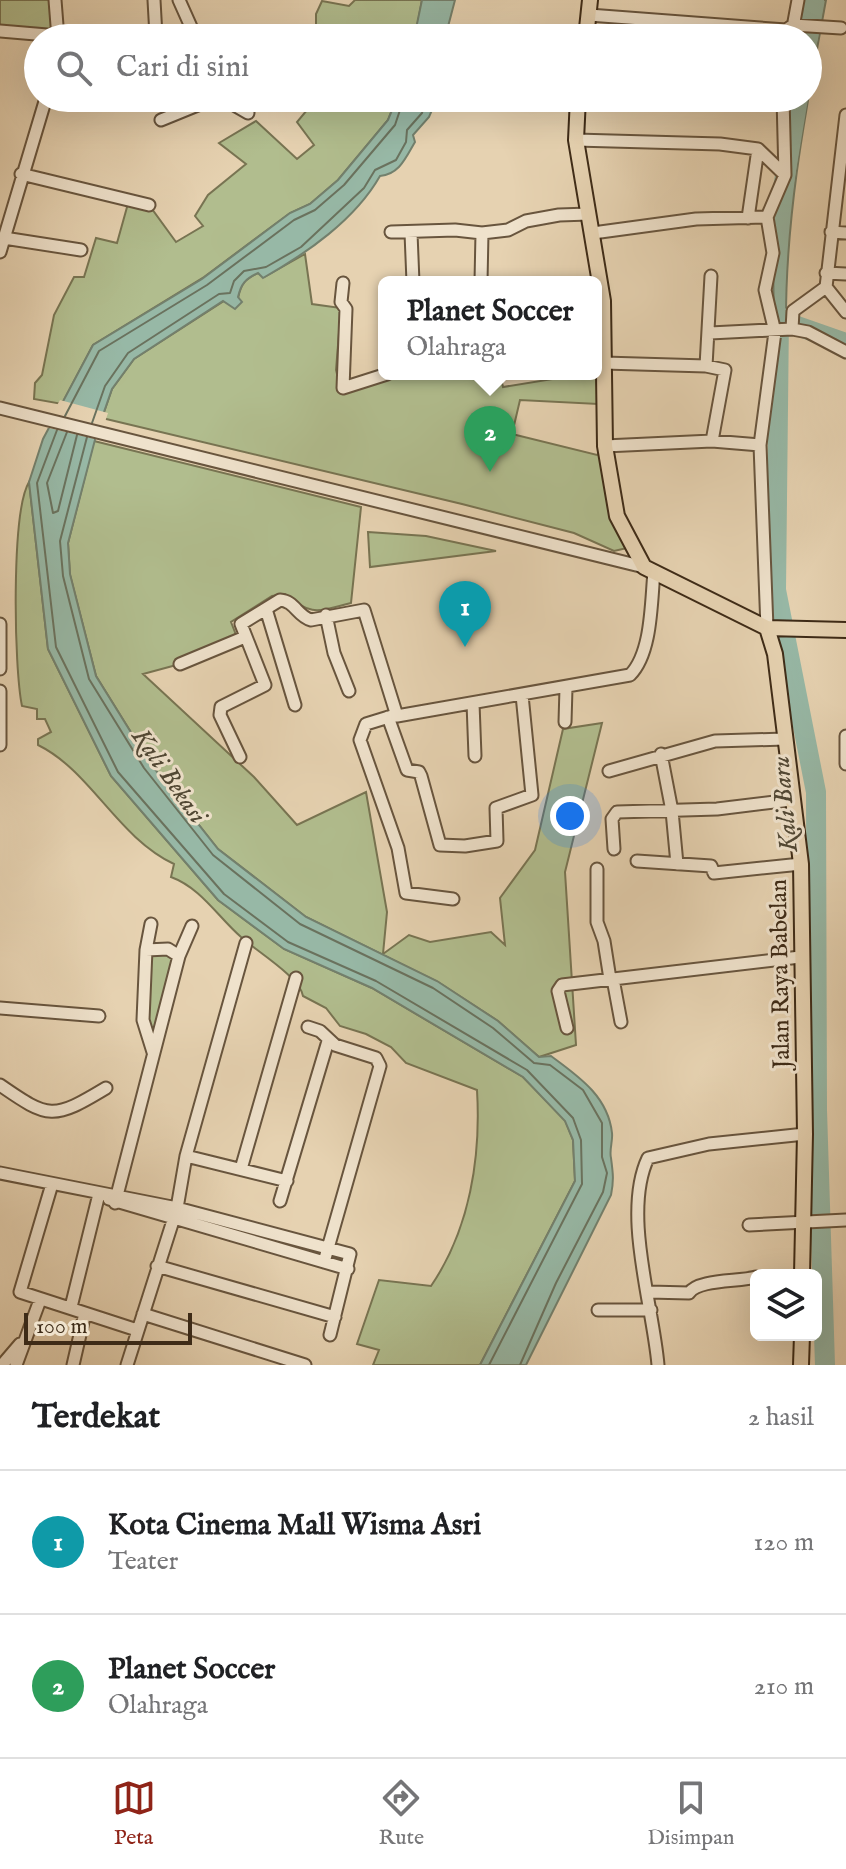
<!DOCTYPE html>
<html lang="id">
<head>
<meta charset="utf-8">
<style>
  :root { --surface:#fff; --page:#f6f6f6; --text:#202124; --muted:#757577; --line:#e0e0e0; --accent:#8f2418 }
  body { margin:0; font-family:"IM FELL English",serif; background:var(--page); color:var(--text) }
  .controls { position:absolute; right:24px; bottom:24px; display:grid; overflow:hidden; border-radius:12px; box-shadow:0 8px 32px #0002 }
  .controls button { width:72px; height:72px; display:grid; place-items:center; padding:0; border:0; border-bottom:2px solid var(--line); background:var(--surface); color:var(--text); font:40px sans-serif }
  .scale { position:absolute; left:24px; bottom:20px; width:168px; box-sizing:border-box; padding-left:8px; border:4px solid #3e2b17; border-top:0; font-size:22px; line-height:28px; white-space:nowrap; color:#3e2b17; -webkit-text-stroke:6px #efe2cc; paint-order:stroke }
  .you { position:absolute; left:570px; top:816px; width:28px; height:28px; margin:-20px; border:6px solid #fff; border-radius:50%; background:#1a73e8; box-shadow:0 0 0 12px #1a73e833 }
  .badge { display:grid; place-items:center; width:52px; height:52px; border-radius:50%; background:var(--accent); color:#fff; font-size:26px; font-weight:700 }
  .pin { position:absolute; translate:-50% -66px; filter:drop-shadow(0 2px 4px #0008) }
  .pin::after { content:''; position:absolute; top:42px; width:28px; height:24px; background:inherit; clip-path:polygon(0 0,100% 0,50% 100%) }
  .popup { position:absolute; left:378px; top:276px; width:224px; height:104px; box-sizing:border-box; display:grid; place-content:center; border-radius:12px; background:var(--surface); filter:drop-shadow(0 2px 6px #0005); font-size:26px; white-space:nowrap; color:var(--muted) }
  .popup b { font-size:30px; color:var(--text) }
  .popup::after { content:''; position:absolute; left:50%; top:100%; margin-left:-16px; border:16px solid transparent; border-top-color:var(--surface) }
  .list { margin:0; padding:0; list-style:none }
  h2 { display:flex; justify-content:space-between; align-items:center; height:104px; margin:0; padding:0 32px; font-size:34px }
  h2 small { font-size:26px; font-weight:400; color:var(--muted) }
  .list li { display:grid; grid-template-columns:52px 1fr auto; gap:24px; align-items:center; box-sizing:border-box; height:144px; padding:0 32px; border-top:2px solid var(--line) }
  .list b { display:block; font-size:30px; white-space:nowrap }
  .list p { margin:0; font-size:26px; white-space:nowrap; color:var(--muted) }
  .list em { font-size:26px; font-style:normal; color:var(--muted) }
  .icon { flex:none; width:44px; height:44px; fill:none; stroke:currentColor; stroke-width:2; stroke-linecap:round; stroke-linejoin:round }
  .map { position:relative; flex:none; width:846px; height:1365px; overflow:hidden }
  .search { position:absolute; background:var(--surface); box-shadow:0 8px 32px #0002; left:24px; right:24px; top:24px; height:88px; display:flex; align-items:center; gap:20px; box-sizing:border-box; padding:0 28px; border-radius:44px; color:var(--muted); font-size:30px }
  .sheet { height:392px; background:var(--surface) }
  nav { display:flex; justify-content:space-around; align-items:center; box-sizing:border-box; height:112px; border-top:2px solid var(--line); background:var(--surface); font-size:22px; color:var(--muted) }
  nav a { display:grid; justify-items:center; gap:4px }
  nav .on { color:var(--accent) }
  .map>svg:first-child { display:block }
  .green { fill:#b1bd8e; stroke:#787452; stroke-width:2 }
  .water { fill:#97b8a6; stroke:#73806d; stroke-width:2 }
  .pier { fill:#e6d2b1 }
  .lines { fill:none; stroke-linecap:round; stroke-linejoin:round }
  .shore { stroke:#6a725e; stroke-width:2 }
  .river { stroke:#97b8a6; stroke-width:20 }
  .minor-casing { stroke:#68553e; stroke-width:15 }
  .major-casing { stroke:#3e2b17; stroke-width:18 }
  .minor { stroke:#efe2cc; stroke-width:11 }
  .major { stroke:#e6d2b1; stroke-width:14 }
  .labels { text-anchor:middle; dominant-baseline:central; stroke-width:6; stroke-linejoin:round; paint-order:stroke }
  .street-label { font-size:24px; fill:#3e2b17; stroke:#efe2cc }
  .water-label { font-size:26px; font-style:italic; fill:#504734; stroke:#efe2cc }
</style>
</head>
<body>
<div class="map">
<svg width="846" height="1365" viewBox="0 0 846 1365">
  <rect width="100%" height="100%" fill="#e6d2b1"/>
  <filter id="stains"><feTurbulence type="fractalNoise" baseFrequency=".0025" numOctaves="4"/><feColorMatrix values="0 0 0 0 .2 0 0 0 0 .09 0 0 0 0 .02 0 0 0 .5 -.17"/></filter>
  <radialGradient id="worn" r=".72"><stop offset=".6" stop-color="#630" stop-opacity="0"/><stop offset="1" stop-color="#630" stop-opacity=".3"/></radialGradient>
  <path class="green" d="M0,0H55L59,36L0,31Z
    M355,0H422L415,38H328L316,33V14L322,1L349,6Z
    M317,98H397L388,120L338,180L310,204L290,213L204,277L93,345L62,404L34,399L35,383L42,375L54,315L74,277H84L96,238L117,243L129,200L149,205L176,242L203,226L195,216L208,195L246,164L219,143L256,121L297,159L314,145L297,122Z
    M305,254L312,304L341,308L336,370L341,390L399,374H500L503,387L553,379V374H596L598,351V404L520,400L512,434L597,455L601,451L606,495L627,548L614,551L574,533L462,504L102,418L112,389L134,359L224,301L238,298C241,284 245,279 258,273L264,277Z
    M94,441L361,507L351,603C318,611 312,617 285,594L272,596L231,622L238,640L180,664L143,674L254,777L297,825L366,792L387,912L383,954L409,935L430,942L491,932L505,945L500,898L535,850L563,729L602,723L565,872L576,1045L539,1057L498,1021L438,982L306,917L218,849L150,763L96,676L70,575L68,543Z
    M29,482L48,649L111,776L218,900L284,949L372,988L523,1077L565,1120L573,1140L575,1181L480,1365H373L379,1350L357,1344L379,1280L431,1286C470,1229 481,1157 477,1090L406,1063L391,1047L366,1034L340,1026L326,1008L303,996C300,977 256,951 241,937C218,917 201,888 171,877L174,864C117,837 91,771 38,745V739L51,732L45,719H37V709L22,706C14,668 11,512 29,482Z
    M368,532L426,536L496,551L370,567Z
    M146,950L175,952L153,1055L143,1020Z"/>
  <path class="water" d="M422,0H455L445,38H414Z
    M816,0H826C806,109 785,215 786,327L774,329L773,253L800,98H808V57Z
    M397,98H432L435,103L429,117L413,135L415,142C406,157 400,174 380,176C355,220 307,253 263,278L258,273C245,279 241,284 238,297L242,302L235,309L223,301L134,359L112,389L97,432L68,543L70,574L96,676L150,763L218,849L306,917L437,981L498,1021L539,1057L551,1056C578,1076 608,1096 612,1133C613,1141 609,1150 611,1158C613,1173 614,1180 611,1195L526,1365H480L575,1181L573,1140L565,1121L523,1077L372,988L284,949L218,900L111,776L48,649L29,482L43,439L93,345L202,279L290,213L310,204L338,180L388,120Z"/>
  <path class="pier" d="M60,400L108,413L99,440L45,427Z"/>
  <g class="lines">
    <path class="shore" d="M65,416L99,351L207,285L294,220L315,210L344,185L395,125L404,98
      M92,423L105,386L128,353L219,294L230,293L234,281L244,271L266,267L301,247L364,188L375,170L396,160L406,142L407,130L422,113L426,98
      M57,430L37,483L56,647L118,772L224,894L288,942L376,981L527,1070L573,1118L581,1140L582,1184L489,1365
      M67,432L47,483L53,513L58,511L77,435
      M87,437L60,541L63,576L89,679L144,768L213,855L300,924L433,988L493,1028L534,1063L550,1065L583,1090L602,1123V1157L607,1173L603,1192L556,1283L520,1365"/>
    <path class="river" d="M808,38L814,0
      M777,256L776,230L798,98
      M779,316L776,590L816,792L817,1110L825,1365
      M797,326L846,343"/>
    <g class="minor-casing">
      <path id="minor" d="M55,0L58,38
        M179,0L196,38
        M589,15L786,30L793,25L841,28
        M0,31L59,36
        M114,38L156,36L154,0
        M791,38L798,0
        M222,98L248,113
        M846,115L826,287L846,312
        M161,120L215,98
        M576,140L720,144L758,149L785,175
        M21,174L149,205
        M748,218L758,149
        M391,232L455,230L482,233L508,230L526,221L559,215L589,214
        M831,232L846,233
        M411,233L413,282
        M593,233L696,219L767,217
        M4,238L81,250
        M0,252L46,98
        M826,273L846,274
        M481,282L482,233
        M343,283L341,302L346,309L343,388L387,374
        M792,329L808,332L846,352
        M710,333L792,329L793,311L826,287
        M604,363L706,366L725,370L712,441
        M706,366L711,276
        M0,408L644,567
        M605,446L712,441L760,445
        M266,609L295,705
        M326,615L334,653L349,691
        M0,624V669
        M767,628L760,445L775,332L765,290L773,253L767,217L785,175L783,98
        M180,664L245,637
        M0,691V745
        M473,703L475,756
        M392,716L366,724L360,740L398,848L406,893L453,899
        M388,717L407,770L419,772L421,776L440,845L465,846L497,841L496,808L532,795L522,695
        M565,722L566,688
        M846,736V764
        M661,754L672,811L677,864
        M240,757L220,715L221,707L265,685L241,624L280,600C295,601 297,616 311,620L364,610L397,716L630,675C652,653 651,602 654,572
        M609,771L715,741L785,739
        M614,849L612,819L617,812L717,809L791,800
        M637,861L711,866L714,873L801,864
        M597,869V922L604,941L610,979
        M146,950L151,924
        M613,979L621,1022
        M0,1008L99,1016
        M308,1027L320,1031L335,1045L376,1058L380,1066L324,1262
        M567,1028L558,991L562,985L800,957
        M153,1052L143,1020L146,950L168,949L179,956
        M0,1085C49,1119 53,1120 106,1088
        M186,1156L287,1181
        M241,1169L296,978
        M0,1173L177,1208L350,1254L330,1335
        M52,1184L20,1292L137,1330
        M109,1199L348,1269
        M280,1201L328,1041
        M115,1203L179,956L192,926
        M749,1225L846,1220
        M157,1266L335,1317
        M649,1292L689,1293C698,1279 739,1282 756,1277
        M71,1307L99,1194
        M598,1310H651
        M143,1314L305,1365
        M2,1365L20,1344
        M16,1365L40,1300
        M73,1365L85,1313
        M127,1365L177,1208L186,1156L246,943
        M658,1365C653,1305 622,1213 648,1158L709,1144L805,1134"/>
    </g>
    <g class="major-casing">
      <path id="major" d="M586,38L590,0
        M578,98L576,140L603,301L605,446L617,516L644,567L767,628L846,630
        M767,628L775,654L801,864L805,1134L802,1275
        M801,1365L802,1335"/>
    </g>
    <use href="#minor" class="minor"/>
    <use href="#major" class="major"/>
  </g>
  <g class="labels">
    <g class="street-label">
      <text transform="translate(781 974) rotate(-91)">Jalan Raya Babelan</text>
    </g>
    <g class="water-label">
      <text transform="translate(169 776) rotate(55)">Kali Bekasi</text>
      <text transform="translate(785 804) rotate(-95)">Kali Baru</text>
    </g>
  </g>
  <rect width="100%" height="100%" filter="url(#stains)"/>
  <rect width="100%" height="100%" fill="url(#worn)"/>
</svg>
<div class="controls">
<button><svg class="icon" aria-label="layers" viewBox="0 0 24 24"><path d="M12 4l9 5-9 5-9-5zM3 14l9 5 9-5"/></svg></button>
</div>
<div class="scale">100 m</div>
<div class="you"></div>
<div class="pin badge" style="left:465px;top:647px;background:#0f9aa8">1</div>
<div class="pin badge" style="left:490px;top:472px;background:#2e9e5b">2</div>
<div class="popup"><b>Planet Soccer</b>Olahraga</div>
<div class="search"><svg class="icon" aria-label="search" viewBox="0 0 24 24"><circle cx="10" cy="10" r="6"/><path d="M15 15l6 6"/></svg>Cari di sini</div>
</div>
<section class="sheet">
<h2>Terdekat<small>2 hasil</small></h2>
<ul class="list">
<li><span class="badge" style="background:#0f9aa8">1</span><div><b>Kota Cinema Mall Wisma Asri</b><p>Teater</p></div><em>120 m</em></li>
<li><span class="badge" style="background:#2e9e5b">2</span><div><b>Planet Soccer</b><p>Olahraga</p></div><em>210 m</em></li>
</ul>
</section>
<nav>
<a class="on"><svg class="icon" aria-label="map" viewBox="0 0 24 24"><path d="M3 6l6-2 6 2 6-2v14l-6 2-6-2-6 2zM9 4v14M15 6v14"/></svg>Peta</a>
<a><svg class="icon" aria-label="directions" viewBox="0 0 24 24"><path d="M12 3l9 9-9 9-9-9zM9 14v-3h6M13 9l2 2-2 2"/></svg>Rute</a>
<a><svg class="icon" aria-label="saved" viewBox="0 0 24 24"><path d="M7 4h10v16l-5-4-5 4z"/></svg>Disimpan</a>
</nav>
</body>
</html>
